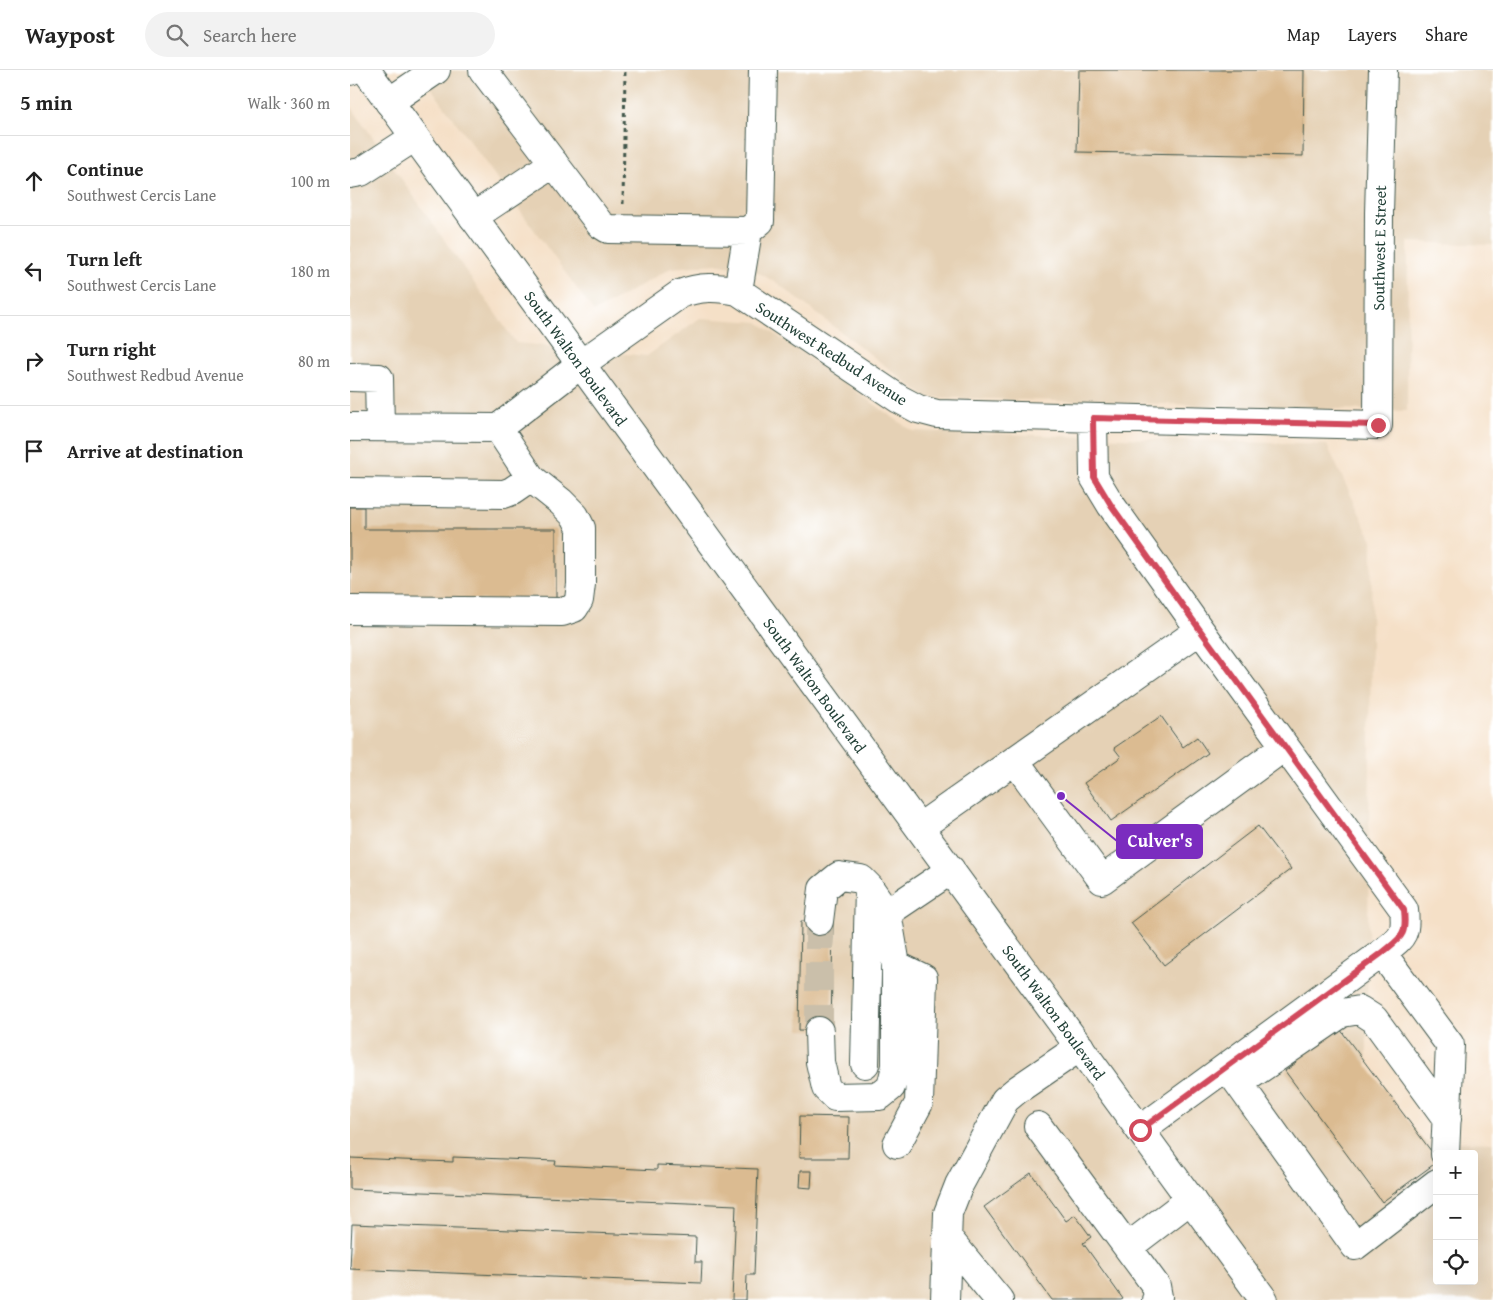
<!DOCTYPE html>
<html lang="en">
<head>
<meta charset="utf-8">
<style>
  :root { --surface:#fff; --page:#f2f2f2; --text:#222; --muted:#767676; --line:#e0e0e0 }
  body { margin:0; font-family:"Gentium Book Plus",serif; background:var(--page); color:var(--text) }
  .controls { position:absolute; right:15px; bottom:15px; display:grid; overflow:hidden; border-radius:5px; box-shadow:0 5px 20px #0002 }
  .controls button { width:45px; height:45px; display:grid; place-items:center; padding:0; border:0; border-bottom:1px solid var(--line); background:var(--surface); color:var(--text); font:25px sans-serif }
  .stop { position:absolute; width:15px; height:15px; margin:-11px; border:4px solid #d1495b; border-radius:50%; background:#fff }
  .stop.end { background:#d1495b; border-color:#fff; box-shadow:0 1px 5px #0008 }
  .list { margin:0; padding:0; list-style:none }
  h2 { display:flex; justify-content:space-between; align-items:center; height:65px; margin:0; padding:0 20px; font-size:21px }
  h2 small { font-size:16px; font-weight:400; color:var(--muted) }
  .list li { display:grid; grid-template-columns:32px 1fr auto; gap:15px; align-items:center; box-sizing:border-box; height:90px; padding:0 20px; border-top:1px solid var(--line) }
  .list b { display:block; font-size:19px; white-space:nowrap }
  .list p { margin:0; font-size:16px; white-space:nowrap; color:var(--muted) }
  .list em { font-size:16px; font-style:normal; color:var(--muted) }
  .icon { flex:none; width:28px; height:28px; fill:none; stroke:currentColor; stroke-width:2; stroke-linecap:round; stroke-linejoin:round }
  .map { position:relative; flex:none; width:1143px; height:1230px; overflow:hidden }
  header { display:flex; align-items:center; gap:30px; box-sizing:border-box; height:70px; padding:0 25px; background:var(--surface); border-bottom:1px solid var(--line) }
  header strong { font-size:24px }
  nav { display:flex; gap:28px; margin-inline-start:auto; font-size:18px }
  .search { width:350px; height:45px; background:var(--page); display:flex; align-items:center; gap:12px; box-sizing:border-box; padding:0 18px; border-radius:28px; color:var(--muted); font-size:19px }
  main { display:flex }
  aside { flex:1; background:var(--surface) }
  .map>svg:first-child { display:block }
  .built { fill:#e5d1b5; fill-rule:evenodd }
  .building { fill:#dbbb91 }
  .lines { fill:none; stroke-linecap:round; stroke-linejoin:round }
  .minor-tunnel { stroke:#cabfaa; stroke-width:28; stroke-dasharray:28 14; stroke-linecap:butt }
  .minor-casing { stroke:#3f554a; stroke-width:30 }
  .major-casing { stroke:#3f554a; stroke-width:30 }
  .path { stroke:#3f554a; stroke-width:3; stroke-dasharray:4 4; stroke-linecap:butt }
  .minor { stroke:#fff; stroke-width:28 }
  .major { stroke:#fff; stroke-width:28 }
  .route { stroke:#d1495b; stroke-width:6 }
  .labels { text-anchor:middle; dominant-baseline:central; stroke-width:4.5; stroke-linejoin:round; paint-order:stroke }
  .street-label { font-size:16px; fill:#1f3d34; stroke:#fff }
  .leader { fill:none; stroke:#7b2cbf; stroke-width:2 }
  .callout-dot { fill:#7b2cbf; stroke:#fff; stroke-width:2 }
  .callout { fill:#7b2cbf; stroke:#7b2cbf; stroke-width:2 }
  .callout-label { font-size:18px; text-anchor:middle; font-weight:bold; fill:#fff }
</style>
</head>
<body>
<header>
<strong>Waypost</strong>
<div class="search"><svg class="icon" aria-label="search" viewBox="0 0 24 24"><circle cx="10" cy="10" r="6"/><path d="M15 15l6 6"/></svg>Search here</div>
<nav><a>Map</a><a>Layers</a><a>Share</a></nav>
</header>
<main>
<aside>
<h2>5 min<small>Walk · 360 m</small></h2>
<ul class="list">
<li><svg class="icon" aria-label="ahead" viewBox="0 0 24 24"><path d="M12 20V5M6 11l6-6 6 6"/></svg><div><b>Continue</b><p>Southwest Cercis Lane</p></div><em>100 m</em></li>
<li><svg class="icon" aria-label="left" viewBox="0 0 24 24"><path d="M17 20v-9H6M10 6l-5 5 5 5"/></svg><div><b>Turn left</b><p>Southwest Cercis Lane</p></div><em>180 m</em></li>
<li><svg class="icon" aria-label="right" viewBox="0 0 24 24"><path d="M7 20v-9h11M14 6l5 5-5 5"/></svg><div><b>Turn right</b><p>Southwest Redbud Avenue</p></div><em>80 m</em></li>
<li><svg class="icon" aria-label="arrive" viewBox="0 0 24 24"><path d="M6 21V4h12l-3 4 3 4H6"/></svg><div><b>Arrive at destination</b></div></li>
</ul>
</aside>
<div class="map">
<svg width="1143" height="1230" viewBox="0 0 1143 1230">
  <rect width="100%" height="100%" fill="#fff"/>
  <filter id="ink" filterUnits="userSpaceOnUse"><feTurbulence type="fractalNoise" baseFrequency=".02" numOctaves="2"/><feDisplacementMap in="SourceGraphic" scale="10" xChannelSelector="R" yChannelSelector="G"/><feConvolveMatrix kernelMatrix="1 2 1 2 8 2 1 2 1" color-interpolation-filters="sRGB"/></filter>
  <filter id="wash" filterUnits="userSpaceOnUse"><feTurbulence type="fractalNoise" baseFrequency=".0096" numOctaves="4" result="noise"/><feDisplacementMap in="SourceGraphic" scale="20" xChannelSelector="R" yChannelSelector="G"/><feGaussianBlur stdDeviation="1.12" result="paint"/><feColorMatrix in="noise" values="0 0 0 0 0 0 0 0 0 0 0 0 0 0 0 0 0 1.4 0 .05"/><feComposite in="paint" operator="in"/></filter>
  <g filter="url(#wash)">
    <rect width="100%" height="100%" fill="#f5e0c7"/>
    <path class="built" d="M68,0H1143V175L1058,172L1057,341L576,327L427,213L407,202L366,194L321,198L244,242Z
      M0,35L166,273L297,286L350,248L408,252L562,361L977,375L1022,470L1016,1070L1143,1073L1141,1221H1143V1230H0ZM1087,1084H1124V1211H1087Z"/>
    <g id="blocks">
      <path class="building" d="M729,0H954L953,86L727,82Z
        M0,437H14V459H206V530L0,529Z
        M811,646L833,677L847,667L858,683L761,751L734,713L771,687L764,678Z
        M908,756L941,799L814,895L781,853Z
        M451,851L483,852L481,961L449,960Z
        M990,959L1087,1089V1092L1032,1132L935,1001L946,993L942,988Z
        M450,1046L499,1047L498,1088H449Z
        M103,1087L206,1091L205,1095L307,1100V1095L408,1099L404,1205H397L396,1230H382L386,1135L0,1119V1088L103,1092Z
        M450,1101H462L461,1118L449,1117Z
        M681,1103L716,1151L725,1145L741,1167L733,1173L773,1229L771,1230H702L634,1137Z
        M2,1154L346,1167L345,1192H352L351,1213L0,1199Z"/>
    </g>
  </g>
  <g filter="url(#ink)">
    <use href="#blocks" fill-opacity="0" stroke="#3f554a" stroke-width="1"/>
    <g class="lines">
      <path class="minor-tunnel" d="M469,851V961"/>
      <g class="minor-casing">
        <path id="minor" d="M133,0L250,154L258,159L398,161L410,151L413,0
          M0,1L1,0
          M39,32L86,0
          M0,104L11,102L65,67
          M123,147L204,93
          M388,221L398,161
          M0,307L29,308L30,357
          M743,348L744,407L761,435L850,560L1054,840C1057,867 1051,867 1032,883L790,1060
          M0,357L148,358L231,294L330,224C350,216 368,217 388,221L549,329L568,339L587,344L1028,355L1029,143L1033,0
          M0,422L154,424L162,421L181,408L148,358
          M0,540L212,542L224,538L229,530L231,514V458L225,446L211,432L181,408
          M665,691L752,810L934,677
          M570,757L850,560
          M469,851L473,819L489,806L511,809L519,817L537,843L601,800
          M1032,883L1100,975L1095,1084
          M546,895L573,908L569,1033L547,1074
          M469,961L470,992L476,1018L485,1027L530,1026L541,1017L546,996V895L537,843
          M515,994L519,817
          M877,997L1005,1176L1087,1113
          M889,1013L992,943L1010,940L1024,949L1097,1049
          M688,1056L806,1216L808,1227L806,1230
          M597,1167L649,1230
          M778,1177L841,1129
          M595,1230L598,1143L609,1115L655,1030L667,1020L730,977"/>
      </g>
      <g class="major-casing">
        <path id="major" d="M16,0L914,1230"/>
      </g>
      <path class="path" d="M273,134L275,0"/>
      <use href="#minor" class="minor"/>
      <use href="#major" class="major"/>
    </g>
  </g>
  <g class="lines" filter="url(#ink)">
    <path class="route" d="M790,1060L1032,883C1051,867 1057,867 1054,840L850,560L761,435L744,407L743,348L1028,355"/>
  </g>
  <g class="labels">
    <g class="street-label">
      <text transform="translate(1029 178) rotate(-89)">Southwest E Street</text>
      <text transform="translate(482 283) rotate(33)">Southwest Redbud Avenue</text>
      <text transform="translate(226 288) rotate(54)">South Walton Boulevard</text>
      <text transform="translate(465 615) rotate(54)">South Walton Boulevard</text>
      <text transform="translate(704 942) rotate(54)">South Walton Boulevard</text>
    </g>
  </g>
  <path class="leader" d="M711 726L767 771"/>
  <circle class="callout-dot" cx="711" cy="726" r="5"/>
  <rect class="callout" x="767" y="755" width="85" height="33" rx="5"/>
  <g class="callout-label">
    <text x="810" y="777">Culver's</text>
  </g>
</svg>
<div class="controls">
<button>+</button>
<button>−</button>
<button><svg class="icon" aria-label="locate" viewBox="0 0 24 24"><circle cx="12" cy="12" r="6"/><path d="M12 2v4M12 18v4M2 12h4M18 12h4"/></svg></button>
</div>
<div class="stop" style="left:790px;top:1060px"></div>
<div class="stop end" style="left:1028px;top:355px"></div>
</div>
</main>
</body>
</html>
